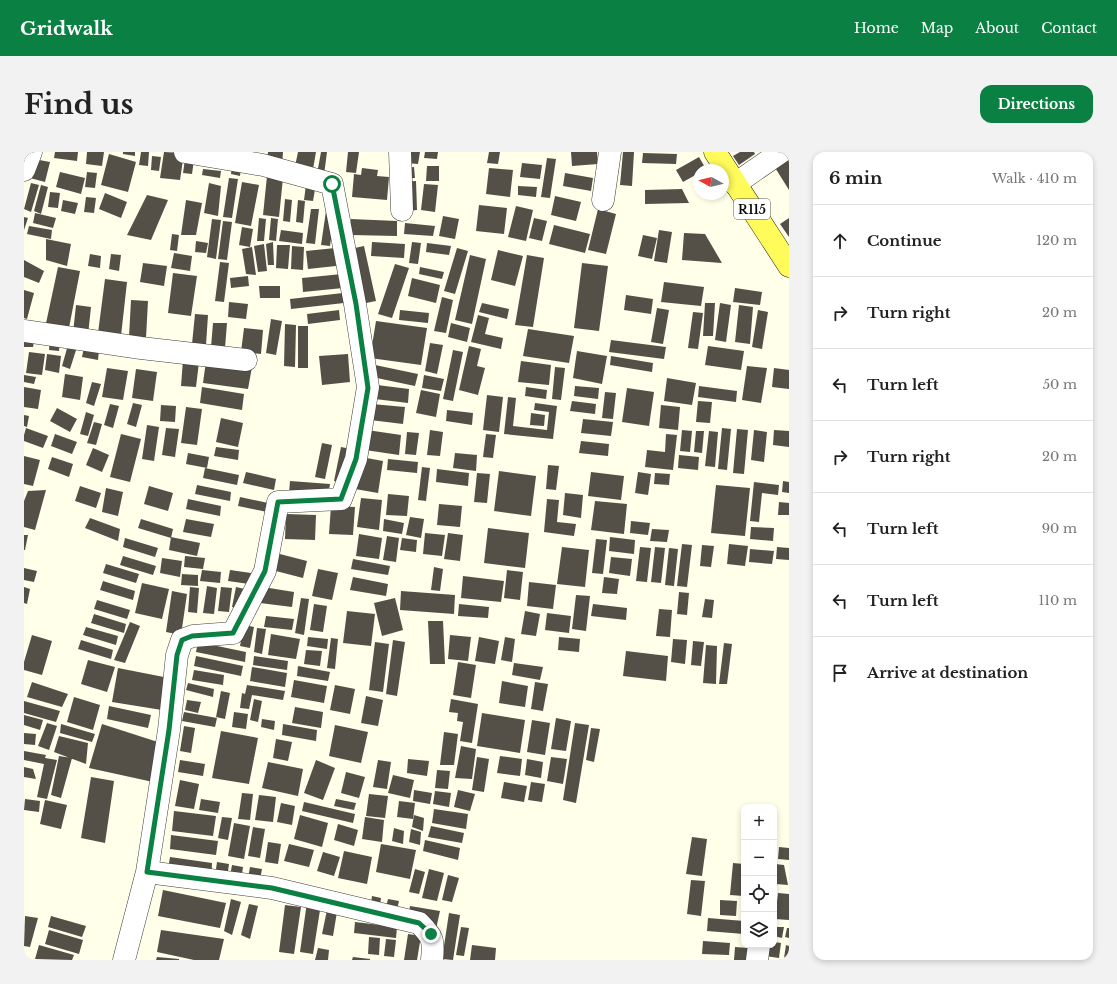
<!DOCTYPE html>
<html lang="en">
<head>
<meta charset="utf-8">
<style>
  :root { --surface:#fff; --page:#f2f2f2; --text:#222; --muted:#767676; --line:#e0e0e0; --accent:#0b8043 }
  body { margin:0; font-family:"Libre Baskerville",serif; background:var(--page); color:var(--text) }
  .controls { position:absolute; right:12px; bottom:12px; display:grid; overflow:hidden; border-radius:8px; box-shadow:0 2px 6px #0003 }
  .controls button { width:36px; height:36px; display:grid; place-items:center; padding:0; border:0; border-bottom:1px solid var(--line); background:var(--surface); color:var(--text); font:20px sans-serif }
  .compass { position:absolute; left:669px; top:12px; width:36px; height:36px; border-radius:50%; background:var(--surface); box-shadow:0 2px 6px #0003; rotate:278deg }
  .stop { position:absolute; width:12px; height:12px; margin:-9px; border:3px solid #0b8043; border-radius:50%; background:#fff }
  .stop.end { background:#0b8043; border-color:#fff; box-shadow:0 1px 4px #0008 }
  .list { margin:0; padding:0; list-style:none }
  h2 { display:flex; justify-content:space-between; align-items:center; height:52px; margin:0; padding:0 16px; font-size:17px }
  h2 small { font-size:13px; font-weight:400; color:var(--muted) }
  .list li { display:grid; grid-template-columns:26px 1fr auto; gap:12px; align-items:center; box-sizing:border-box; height:72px; padding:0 16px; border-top:1px solid var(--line) }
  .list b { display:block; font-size:15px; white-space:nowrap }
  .list em { font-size:13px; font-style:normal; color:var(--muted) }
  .icon { flex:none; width:22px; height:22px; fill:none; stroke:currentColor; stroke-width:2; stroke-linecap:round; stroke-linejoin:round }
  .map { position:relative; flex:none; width:765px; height:808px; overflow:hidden; border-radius:12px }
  header { display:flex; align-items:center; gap:24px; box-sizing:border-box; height:56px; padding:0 20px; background:var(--accent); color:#fff }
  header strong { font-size:19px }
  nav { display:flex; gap:22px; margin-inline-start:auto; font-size:14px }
  .intro { display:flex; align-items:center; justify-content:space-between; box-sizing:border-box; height:96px; padding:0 24px }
  h1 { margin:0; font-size:28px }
  .button { padding:10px 18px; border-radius:12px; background:var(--accent); color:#fff; font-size:14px; font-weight:700 }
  main { display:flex; gap:24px; padding:0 24px }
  aside { flex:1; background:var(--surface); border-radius:12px; box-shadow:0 2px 6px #0003 }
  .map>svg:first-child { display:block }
  .building { fill:#555047 }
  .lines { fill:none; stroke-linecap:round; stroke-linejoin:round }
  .minor-casing { stroke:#3f3f3f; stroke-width:23 }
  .major-casing { stroke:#1d1d1d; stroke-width:23 }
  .minor { stroke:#fff; stroke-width:22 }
  .major { stroke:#fffb5a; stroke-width:22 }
  .route { stroke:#0b8043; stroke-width:5 }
  .labels { text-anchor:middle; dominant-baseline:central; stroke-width:4; stroke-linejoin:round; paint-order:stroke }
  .shield { fill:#fff; stroke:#555; stroke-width:1 }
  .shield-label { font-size:12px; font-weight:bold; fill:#0c0c0c }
</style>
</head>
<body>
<header>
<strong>Gridwalk</strong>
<nav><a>Home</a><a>Map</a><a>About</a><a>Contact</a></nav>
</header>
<div class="intro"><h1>Find us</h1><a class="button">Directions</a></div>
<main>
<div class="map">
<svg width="765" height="808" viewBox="0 0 765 808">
  <rect width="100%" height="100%" fill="#ffffea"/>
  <path class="building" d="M31,0H54L53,9L30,6Z
    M63,0H80L78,14L62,12Z
    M99,0H111V4L99,2Z
    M117,0H125L124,14L115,13Z
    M140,0L160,1L156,28L136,26Z
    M244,0H259L258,13L243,11Z
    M274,0H292L288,23L270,19Z
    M297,0H303L300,23L293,22Z
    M324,0H335L332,21L322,20Z
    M384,0H396L394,12L382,11Z
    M401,0H414L413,7L400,6Z
    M465,0H476L474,12L463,11Z
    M547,0H573L574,12L548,14Z
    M599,0H610L608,34L596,33Z
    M716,0H730L731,2L715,13L709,4Z
    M619,1L653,2L652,12L618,11Z
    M85,2L112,10L104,40L77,33Z
    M128,4L137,5L135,19L127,18Z
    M675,5L682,17L675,18V21L659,30L652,18Z
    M763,5L765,8V38L750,14Z
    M209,6L218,8L216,24L207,22Z
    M523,6L532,7L526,46L517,45Z
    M10,7L26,10L21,30L6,26Z
    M161,7L170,8L168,22L159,21Z
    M498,11L518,13L516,27L496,25Z
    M403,14H415V29H402Z
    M390,15L391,26H380L379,16Z
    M338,16L354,18L353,24L365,25L363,48L328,45L330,22L337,23Z
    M465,16L489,18L486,45L462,42Z
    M179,17L197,19L196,26L178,23Z
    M36,20L61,26L57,42L32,35Z
    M63,20L73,21L71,36L61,35Z
    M541,21L569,26L567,39L539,34Z
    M243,24L259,26L255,65L239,63Z
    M283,25L293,26L289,49L280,48Z
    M205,26L214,27L208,66L199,65Z
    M392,29L393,58L380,59L378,30Z
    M218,30L235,33L227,74L211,71Z
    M7,31L15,33L7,60L0,57Z
    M185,31L197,34L194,64L180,61Z
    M400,32L414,33L411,60L397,58Z
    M17,33L24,35L17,62L10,59Z
    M494,34L513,35L512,45L494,43Z
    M658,37L665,51L621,52V38Z
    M26,40L36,41L34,56L24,55Z
    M81,41L103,50L97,66L75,57Z
    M123,43L144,48L127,88L103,83Z
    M531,44L557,50L552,69L527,63Z
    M62,45L72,46L70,61L60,60Z
    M261,47L268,48L266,70L259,69Z
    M39,48L54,51L51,62L37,59Z
    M162,48L178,51L172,83H157Z
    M274,48L281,49L279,71L272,70Z
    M455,53L483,56L480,82L452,79Z
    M492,54L509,58L502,89L484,85Z
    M287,57H295L291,92L282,91Z
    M574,57L592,62L582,102L564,98Z
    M302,59H311L306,94L297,93Z
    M11,61L32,66L29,76L9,71Z
    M419,64L435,67L431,87L415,84Z
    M0,65L4,66L0,78Z
    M235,66L242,67L240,89H233Z
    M247,66L254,67L252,89L245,88Z
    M510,66L523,69L518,89L505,86Z
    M765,66V85L756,72Z
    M188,67L197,68L192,107L183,105Z
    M327,67L373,69V84L327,83Z
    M199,69L208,70L203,108L194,107Z
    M381,71L411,74L409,84L380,82Z
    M530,73L566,82L561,101L525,92Z
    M5,74L28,78L27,87L3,82Z
    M218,75L229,77L226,95L215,93Z
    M257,78L279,81L278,92L255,89Z
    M635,78L648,80L643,111L630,109Z
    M660,81L681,82L698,111L658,108Z
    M148,82L155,83L153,99L146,98Z
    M619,83L633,86L628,107L614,104Z
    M22,87L47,92L43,114L22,108Z
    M172,89L184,91L182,101L171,100Z
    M249,90L250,113H244L242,92Z
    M348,90L381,92L380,106L347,104Z
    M388,90L397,91L394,112L385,111Z
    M403,91L427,94L425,103L402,100Z
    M240,92L243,119L234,120L230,94Z
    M253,93H266L264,117L252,116Z
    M268,94L280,95L279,118L267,117Z
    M340,94L352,149L337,152L326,97Z
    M228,95L232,123L222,122L218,97Z
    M311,96L312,114L284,117L282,99Z
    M433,96L444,99L431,142L420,139Z
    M474,98L499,104L491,134L467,128Z
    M150,101L168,104L166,119L147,116Z
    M66,102L77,104L76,116L64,114Z
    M87,102L97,103L95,119L85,117Z
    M446,103L462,107L448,172L431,168Z
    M503,103L520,106L509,175L491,173Z
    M0,108L20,119L15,131L0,125Z
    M196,110L205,111L200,150L191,149Z
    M119,111L143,114L140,134L116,130Z
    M558,111L584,114L575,179L550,176Z
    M371,112L385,116L368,166L354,162Z
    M34,115L56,119L44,181L21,176Z
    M396,115L420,120L418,127L395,122Z
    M149,121L173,124L167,164L144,161Z
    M318,122L319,136L279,140L278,126Z
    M224,124L225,134L207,136L206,126Z
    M388,126L416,133L412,151L384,144Z
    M81,127L103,130L97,184L74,181Z
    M640,130L680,135L677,154L637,150Z
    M235,134H256V146H236Z
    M711,136L738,140L736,153L709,150Z
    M0,138L10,141L3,167L0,166Z
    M319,141L320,151L267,157L266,147Z
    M602,143L629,147L627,162L600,158Z
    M418,145L429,148L422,181L410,179Z
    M107,148L124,149L122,186L105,185Z
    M205,150L224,152L222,167L204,165Z
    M458,151L485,157L483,167L455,160Z
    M681,151H691L689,184H679Z
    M696,151L707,153L702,190L691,188Z
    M52,153L67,155L64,183L49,181Z
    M715,153L729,155L726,192L711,190Z
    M633,156L645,158L639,192L627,190Z
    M315,158L316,168L284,172L283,162Z
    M376,158L405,161L404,171L375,168Z
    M734,158L744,160L738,197L728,195Z
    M669,160L679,161L674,197L664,196Z
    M171,162L184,163L182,193L168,192Z
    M454,163L465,166L461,182L479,186L477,197L447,190Z
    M247,167L258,169L252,203L242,201Z
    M352,169L403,176L397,213L346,206Z
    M189,171H203L201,196L187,195Z
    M427,171L446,176L443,190L424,185Z
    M0,172L13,174L9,195H0Z
    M261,172L272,173L271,215L260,214Z
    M274,174H284V216H274Z
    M220,176L239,178L237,202L217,200Z
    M504,177L550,184L545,211L499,204Z
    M26,186L36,187L35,199L25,198Z
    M587,188L642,195L640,207L585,200Z
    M406,191L419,193L413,222L401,219Z
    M44,193L53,195L46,217L38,214Z
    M445,194L457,197L453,214L461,216L454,243L435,238Z
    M684,194L720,199L717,218L681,213Z
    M60,195L75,198L74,208L58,205Z
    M429,198L439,200L429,249L419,247Z
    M553,199L583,204L578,232L549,226Z
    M5,200L21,202L18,223L2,221Z
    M23,202L37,204L35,221L21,218Z
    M324,202L326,230L298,233L295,204Z
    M587,204L629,211L628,220L586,213Z
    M159,208L175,210L172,235L157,234Z
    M182,209L228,215L224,237L179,231Z
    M497,209L527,213L525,233L494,230Z
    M351,213L394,222L391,234L348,225Z
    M723,214L743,216L737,251L718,248Z
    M531,215L541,216L537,248L528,247Z
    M83,216L104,219L99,248L78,245Z
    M750,216L765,218V237L748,235Z
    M112,217L133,220L129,249L108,246Z
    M41,222L59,225L56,248L38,245Z
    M0,223L12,225L10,232L0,230Z
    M400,223L420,227L417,239L398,236Z
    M643,226L672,231L668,253L640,249Z
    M68,230L77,232L70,254L62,251Z
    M353,233L385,237L384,251L351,247Z
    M551,234L575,236L574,247L550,244Z
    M675,234L713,239L712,250L674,245Z
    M0,235L17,238L14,257L0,255Z
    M178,235L220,242L218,258L176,251Z
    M502,235L523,238L522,247L501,244Z
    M603,236L630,240L625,274L598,270Z
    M397,238L416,242L412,265L392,261Z
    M581,240L592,241L589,267L578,266Z
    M463,243L479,245L475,280L459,278Z
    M484,245L492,246L489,274L523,278L525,260L510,258L511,251L533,254L529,287L480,282Z
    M548,249L572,252L571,262L546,259Z
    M674,249L688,250L686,271L672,270Z
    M109,251L118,253L112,275L103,272Z
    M86,252L95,254L89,276L80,273Z
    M348,252L381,255L379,272L346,268Z
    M137,253L152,254L151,270L136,269Z
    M637,253L656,255L654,278L635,276Z
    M162,255L178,257L173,293L157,291Z
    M33,256L53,267L46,280L26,269Z
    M423,258L449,261L448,273L422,269Z
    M62,260L70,263L64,284L56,282Z
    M507,261L521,263L520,274L506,273Z
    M0,263L5,264L3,275L0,274Z
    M197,266L219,271L214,295L192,290Z
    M559,267L589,270L587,284L557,281Z
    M70,270L78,272L72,293L63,291Z
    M123,273L135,275L130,309L118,307Z
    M2,276L24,284L19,296L0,289V283Z
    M142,276L155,277L151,305L138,303Z
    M698,276L707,277L703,318L694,317Z
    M713,277L724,278L720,322L709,321Z
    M343,278L377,283L375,303L341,298Z
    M406,278L419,280L416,304L403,303Z
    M658,278L668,279L666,300L656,299Z
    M730,278L743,280L740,310L727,308Z
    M750,278L765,279V295L749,293Z
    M672,279H680L678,301L670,300Z
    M685,279L694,280L691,315L681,314Z
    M383,280L395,281L392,303L381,302Z
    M31,282L53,290L48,302L27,294Z
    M97,282L117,287L106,330L86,325Z
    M462,282L472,283L469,306L459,305Z
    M642,282L653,283L649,318L621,315L623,298L641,300Z
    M557,289L585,292L584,304L555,301Z
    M298,291L308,293L301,327L291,325Z
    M192,295L215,298L214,308L190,304Z
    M317,295L327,297L320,331L310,329Z
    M69,296L85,303L78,320L62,313Z
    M164,301L185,305L183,316L162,312Z
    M431,301L453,303L452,319L429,316Z
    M655,303L675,305L674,318L654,316Z
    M0,304L16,308L9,334L0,332Z
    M28,305L49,312L45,325L24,317Z
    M337,305L359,309L354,341L331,337Z
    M364,307L394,310L393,321L363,318Z
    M524,313L535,314L532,338L522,337Z
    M398,315L406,316L402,349L394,348Z
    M181,316L215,323L213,333L179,326Z
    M413,317L445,321L444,334L412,330Z
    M475,319L512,324L507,364L470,359Z
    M222,320L252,327L250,338L219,331Z
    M567,320L600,324L597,348L564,344Z
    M614,320L627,322L624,343L611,341Z
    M453,321L466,322L463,351L450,350Z
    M631,321L646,322L645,333L630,332Z
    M266,329L306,332L304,344L265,341Z
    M759,329L765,330V341L758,340Z
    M730,330L755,333L754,343L738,341L735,370L726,369Z
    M173,333L207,340L206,349L171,342Z
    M692,333L726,336L721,384L687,381Z
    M56,334L77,341L72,356L51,349Z
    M125,334L149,341L144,359L120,352Z
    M82,336L99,340L94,364L78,360Z
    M22,338L11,378L0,375V349L4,339Z
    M541,341L559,343L557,366L539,363Z
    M364,342L385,344L383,364L362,363Z
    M216,345L249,352L248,361L214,354Z
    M337,346L358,348L355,378L333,375Z
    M164,347L197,354L196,364L162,357Z
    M523,347L535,348L533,370L552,372L550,384L520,380Z
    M571,349L603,352L600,382L567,378Z
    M755,350L765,351V363H754Z
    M415,352L438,354L436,375L413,373Z
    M307,354L331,355L329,383L305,382Z
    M262,362L292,363L291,388L261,387Z
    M386,365L400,367L397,386L382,383Z
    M66,366L96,377L94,389L61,376Z
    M117,367L149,377L147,386L114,376Z
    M162,367L190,372L187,385L159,380Z
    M360,367L380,371L378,382L359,379Z
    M607,369L626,371L624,383L606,381Z
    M727,375L750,376L749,389L726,387Z
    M464,376L505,381L501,416L460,411Z
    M628,377L645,378L643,390L626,389Z
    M401,381L421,383L418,404L399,402Z
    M424,381L439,383L436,409L420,407Z
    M335,382L358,386L355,407L332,404Z
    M0,383H4L1,398H0Z
    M363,384L375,386L372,410L359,408Z
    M147,385L176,391L173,404L145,398Z
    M586,385L611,388L610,402L585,399Z
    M101,386L134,396L131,405L99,395Z
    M378,386L393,388L392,400L376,398Z
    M572,387L583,388L579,422L568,421Z
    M658,392L668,393L663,435L653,434Z
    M705,392L724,394L721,414L703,412Z
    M678,393L690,394L687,415L676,414Z
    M538,395L565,398L561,435L533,432Z
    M616,395L627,396L623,430L612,429Z
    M631,395L641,396L637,431L627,430Z
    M753,395L765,396V408L752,407Z
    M645,396L654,397L650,434L641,433Z
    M726,397L750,399L748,412L725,410Z
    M252,401L283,409L279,426L248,418Z
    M99,404L132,414L129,423L96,413Z
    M161,404L181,406L179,417L160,415Z
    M587,405L608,407L606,424L585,421Z
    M138,406L158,409L156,425L136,421Z
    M329,407L366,414L364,423L327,417Z
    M82,412L115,422L112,431L79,421Z
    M410,415L419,417L416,439L407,438Z
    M0,416L13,419L10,430L0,428Z
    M294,417L314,421L308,448L288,444Z
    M178,418L197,420L196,431L176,429Z
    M206,418L227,421L225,432L204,429Z
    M483,418L499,420L496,448L480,446Z
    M158,422L174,423V434L157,433Z
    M439,424L480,429L477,450L437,446Z
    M329,425L364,432L362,444L326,438Z
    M580,425L595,427L593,442L578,441Z
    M79,429L111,439L109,448L76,438Z
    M505,430L532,433L529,457L503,454Z
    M118,431L145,437L138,467L111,461Z
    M183,434L193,436L190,462L179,461Z
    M0,435L6,437L3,452L0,451Z
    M166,435L175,436L173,461L164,460Z
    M197,435L208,436L205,460L194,459Z
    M212,435L225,438L220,458L208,455Z
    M239,435L270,440L268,455L236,451Z
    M148,439L163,442L157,483L142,480Z
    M377,439L431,443L430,462L376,458Z
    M655,440L665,441L663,463L653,462Z
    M552,443L566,444L562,479L548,477Z
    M277,446L285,447L280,483L271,481Z
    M371,446L379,478L358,484L350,451Z
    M681,447L690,448L688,466L678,465Z
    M73,448L106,458L103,467L70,457Z
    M290,452L303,454L299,480L286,478Z
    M435,452L465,455L464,466L434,464Z
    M569,452L603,456L602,468L567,464Z
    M635,457L648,458L646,485L632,484Z
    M323,459L351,462L347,494L319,491Z
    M501,459L516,462L512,484L497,482Z
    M523,461L547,464L545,481L521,478Z
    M70,462L102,472L100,481L67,471Z
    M242,464L270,467L268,478L240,475Z
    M404,469H419L421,512H406Z
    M106,470L116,474L101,511L90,508Z
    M220,473L230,475L226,496L216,494Z
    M62,475L94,484L92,493L59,483Z
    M233,476L242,477L238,502L230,500Z
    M247,482L276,487L272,507L244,503Z
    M8,483L28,489L18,523L0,518V510Z
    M426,483L447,485L444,509L424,507Z
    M284,485L304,487L303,497L283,494Z
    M455,485L475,489L471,512L451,509Z
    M481,485L491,487L488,510L477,508Z
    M535,485L556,487L555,500L534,498Z
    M307,486L314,487L311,517L303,516Z
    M649,487L663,488L661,512L647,510Z
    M57,488L89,498L87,507L54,497Z
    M369,488L381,490L373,544L362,542Z
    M669,489L680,490L677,514L667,513Z
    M174,490L222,500L221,510L172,500Z
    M351,490L365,492L359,540L345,538Z
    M700,491L708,492L703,532H695Z
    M682,493L693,494L692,532L679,531Z
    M282,498L298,499L296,514L280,512Z
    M602,499L644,504L642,529L599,524Z
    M172,504L219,514L217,524L170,514Z
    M230,504L264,509L263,518L229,513Z
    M64,508L91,515L83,540L57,532Z
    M434,510L452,513L447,546L429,543Z
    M490,511L519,515L516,528L488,523Z
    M274,514L306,520L304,529L273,524Z
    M228,515L263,521L261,535L226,529Z
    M94,516L150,527L144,559L88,550Z
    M170,518L200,523L199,533L168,528Z
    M270,528L303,534L300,551L267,545Z
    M478,529L504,534L501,555L475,551Z
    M8,530L44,542L38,555L3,545Z
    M511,530L524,532L519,559L507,557Z
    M164,531L190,537L189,545L162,538Z
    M223,533L261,539L259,548L228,543L225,557L216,556L218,541L221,542Z
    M311,533L331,537L326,562L306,558Z
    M197,539L206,541L201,567L192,565Z
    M342,544L359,548L354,574L337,571Z
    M50,545L76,553L69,578L43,570Z
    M230,547L238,549L234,570L226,568Z
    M427,547L454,552L448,591L436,589L439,570L433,569L434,561L425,560Z
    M163,548L177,550L174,561L161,558Z
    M0,549L36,559L32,570L0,561Z
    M85,554L127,563L124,576L83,567Z
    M271,555L299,560L297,576L268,571Z
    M160,560L193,566L191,575L158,569Z
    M210,560L224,562L222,577L208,575Z
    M458,561L501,568L496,601L453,594Z
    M0,563L19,568L16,578L0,573Z
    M532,566L547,569L542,599L527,597Z
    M238,567L251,569L250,578L237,575Z
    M508,568L526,571L521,603L503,600Z
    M23,571L33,574L25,598L14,594Z
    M551,571L565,573L552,651L539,648Z
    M37,572L71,582L68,590L36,581Z
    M78,572L140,592L129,630L65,616Z
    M259,572L293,578L292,589L258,583Z
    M311,573L344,580L337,611L305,604Z
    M160,574L171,576L167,601L156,599Z
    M567,576L576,577L570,610L562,608Z
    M197,579L234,586L225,632L188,626Z
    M420,580L434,582L430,613H416Z
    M0,581L12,582L11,593L0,592Z
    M35,584L64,591L62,612L30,600Z
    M252,587L268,590L264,609L249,606Z
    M437,594L452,597L448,627L431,626Z
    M0,599L22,603L21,606L33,608L23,647L13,645L20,612L0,608Z
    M35,604L48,606L37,646L27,643Z
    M476,604L498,607L496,624L473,621Z
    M453,605L465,607L460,640L448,638Z
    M527,605L543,607L539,632L523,629Z
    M384,607L405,609L403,624L383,621Z
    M503,607L519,610L517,626L501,623Z
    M156,608L181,612L179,624L154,620Z
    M292,608L311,616L299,648L280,641Z
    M354,608L367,610L363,637L349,635Z
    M244,610L279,617L274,644L238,636Z
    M0,615L9,617L12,627L0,625Z
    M413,618L426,619L424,637L411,636Z
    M322,620L341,625L335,646L317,641Z
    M369,623L390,628L386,646L364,641Z
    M67,625L90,629L81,691L57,686Z
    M156,628L175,632L170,657L151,654Z
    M480,630L503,634L500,650L477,646Z
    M507,630L521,632L518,650L504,648Z
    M390,638L408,641L406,652L389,649Z
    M434,638L451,642L446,659L430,655Z
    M411,639L427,641L425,655L409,652Z
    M218,641L229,642L226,668L214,667Z
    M345,642L364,644L361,666L342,664Z
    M235,643L252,645L249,670L231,668Z
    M1,647L16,649L15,660L0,658Z
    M177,647L196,650L194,661L175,658Z
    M312,647L332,651L330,658L310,654Z
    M21,648L43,653L37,677L16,672Z
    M375,649L391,651L389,667L373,665Z
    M280,650L331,662L329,671L278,659Z
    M257,651L271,654L268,673L253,670Z
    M410,657L444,662L442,677L408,671Z
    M150,659L192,664L189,684L148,679Z
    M276,663L304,671L298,695L270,687Z
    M390,663L400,666L399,679L388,675Z
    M198,665L208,666L204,688L194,686Z
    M341,665L360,668L358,690L338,687Z
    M210,671L226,674L220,707L204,704Z
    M314,672L334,678L330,694L310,688Z
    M407,674L440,681L438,691L404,685Z
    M229,675L241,677L236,706L224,704Z
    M370,676L380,679L379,692L368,689Z
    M387,677L397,680L396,693L385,690Z
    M147,683L194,689L192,703L146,697Z
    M668,685L683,687L678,724L662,722Z
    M401,688L436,696L434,708L399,699Z
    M244,690L257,692L254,712L241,710Z
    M265,692L290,698L285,715L260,709Z
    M357,692L392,698L386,727L352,720Z
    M755,695L765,696V708L754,707Z
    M320,699L348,705L343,732L314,726Z
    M299,700L316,705L310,724L293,719Z
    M146,705L188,711L187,736L142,729Z
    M193,710L205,712L201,740L189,738Z
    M709,711L720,712V744L706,743Z
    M751,712L760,713L764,733L752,732Z
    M208,713L219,715L215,743L203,741Z
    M226,715L238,717L233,745L221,743Z
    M391,717L401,720L395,742L385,740Z
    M405,717L420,721L413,749L398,746Z
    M424,723L435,726L428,750L418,748Z
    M667,728L681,729L677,764L663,762Z
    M139,738L202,751L196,776L134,764Z
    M754,741L765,742V768L751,767Z
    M348,744L357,746L354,768L345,767Z
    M207,747L217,750L208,783L200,779Z
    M364,747L375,749L370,770L359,768Z
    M696,748L713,749L712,764L696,763Z
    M283,750L297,752L289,802L276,800Z
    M225,752L234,754L226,787L217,783Z
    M261,753L277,755L270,802L255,800Z
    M386,754L416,759L412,777L383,772Z
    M303,758L313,760L309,784L298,782Z
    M425,761L436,763L429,808L418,807Z
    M1,764L14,766L6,795L0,794Z
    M27,764L62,774L58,785L24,775Z
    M684,766L720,769V782L683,779Z
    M331,770L373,775L372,786L330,781Z
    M437,775L445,776L440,804L432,803Z
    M750,775H760L758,786L750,784Z
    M763,776H765V786L761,785Z
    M25,778L59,788L55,802L21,792Z
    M137,778L200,787L195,808H170L133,800Z
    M384,782L397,784L393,808H380Z
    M345,785L356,786L355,803L344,802Z
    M362,787L372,788L370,805L360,804Z
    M679,789L706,791L705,803L678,802Z
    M750,790L757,791L755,806L741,804L742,793H750Z
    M15,793L50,803L48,808L11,807Z
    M448,793L472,796L471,808H446Z
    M762,793L765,794V807L760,806Z
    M711,795L738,797L737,808H710Z
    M294,796L305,798L304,808H291Z
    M133,805L155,807V808H132Z
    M329,805L346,807V808H328Z"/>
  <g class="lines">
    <g class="minor-casing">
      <path id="minor" d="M376,0L378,58
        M0,18L7,0
        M711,32L757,0
        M579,48L586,0
        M0,179L117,196L222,208
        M123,720L248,736L395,771C409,785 410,788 408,808
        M100,808L123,720L145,578L153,503L158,488L169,484L209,481L241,419L254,350L317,347L332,307L344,235L331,152L308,32L239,13L161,0
        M733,808L735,793"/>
    </g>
    <g class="major-casing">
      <path id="major" d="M691,0L765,114"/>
    </g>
    <use href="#minor" class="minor"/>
    <use href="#major" class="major"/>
  </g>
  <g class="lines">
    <path class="route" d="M308,32L332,152L344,236L332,307L317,347L254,350L241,419L209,481L168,484L158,488L153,503L145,578L123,720L248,736L395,771L407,782"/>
  </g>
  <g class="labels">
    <rect class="shield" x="710" y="47" width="36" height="20" rx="3"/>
    <g class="shield-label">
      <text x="728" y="57">R115</text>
    </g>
  </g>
</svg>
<div class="controls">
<button>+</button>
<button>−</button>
<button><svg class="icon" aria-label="locate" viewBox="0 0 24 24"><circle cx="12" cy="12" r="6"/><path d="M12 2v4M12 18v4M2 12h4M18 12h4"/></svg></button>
<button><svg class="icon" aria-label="layers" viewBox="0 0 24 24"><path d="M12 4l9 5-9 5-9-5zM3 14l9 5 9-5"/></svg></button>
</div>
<svg class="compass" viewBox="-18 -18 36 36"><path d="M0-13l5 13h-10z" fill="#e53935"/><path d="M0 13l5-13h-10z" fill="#767676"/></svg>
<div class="stop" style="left:308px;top:32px"></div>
<div class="stop end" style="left:407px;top:782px"></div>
</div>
<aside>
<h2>6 min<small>Walk · 410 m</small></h2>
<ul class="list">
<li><svg class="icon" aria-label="ahead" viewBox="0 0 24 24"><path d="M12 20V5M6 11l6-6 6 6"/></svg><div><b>Continue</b></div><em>120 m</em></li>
<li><svg class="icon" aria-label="right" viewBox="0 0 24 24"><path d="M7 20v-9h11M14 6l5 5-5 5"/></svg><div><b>Turn right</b></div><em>20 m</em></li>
<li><svg class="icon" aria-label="left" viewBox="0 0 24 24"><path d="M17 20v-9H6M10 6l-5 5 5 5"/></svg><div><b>Turn left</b></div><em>50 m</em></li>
<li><svg class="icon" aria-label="right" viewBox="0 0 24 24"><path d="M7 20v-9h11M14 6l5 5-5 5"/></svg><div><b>Turn right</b></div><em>20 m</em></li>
<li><svg class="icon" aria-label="left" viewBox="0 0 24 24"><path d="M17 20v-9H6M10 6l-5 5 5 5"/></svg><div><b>Turn left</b></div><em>90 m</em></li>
<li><svg class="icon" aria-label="left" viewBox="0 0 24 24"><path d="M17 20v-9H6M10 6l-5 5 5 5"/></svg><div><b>Turn left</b></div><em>110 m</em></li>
<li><svg class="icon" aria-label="arrive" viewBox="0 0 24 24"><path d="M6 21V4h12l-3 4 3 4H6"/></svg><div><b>Arrive at destination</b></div></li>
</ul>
</aside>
</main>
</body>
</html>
